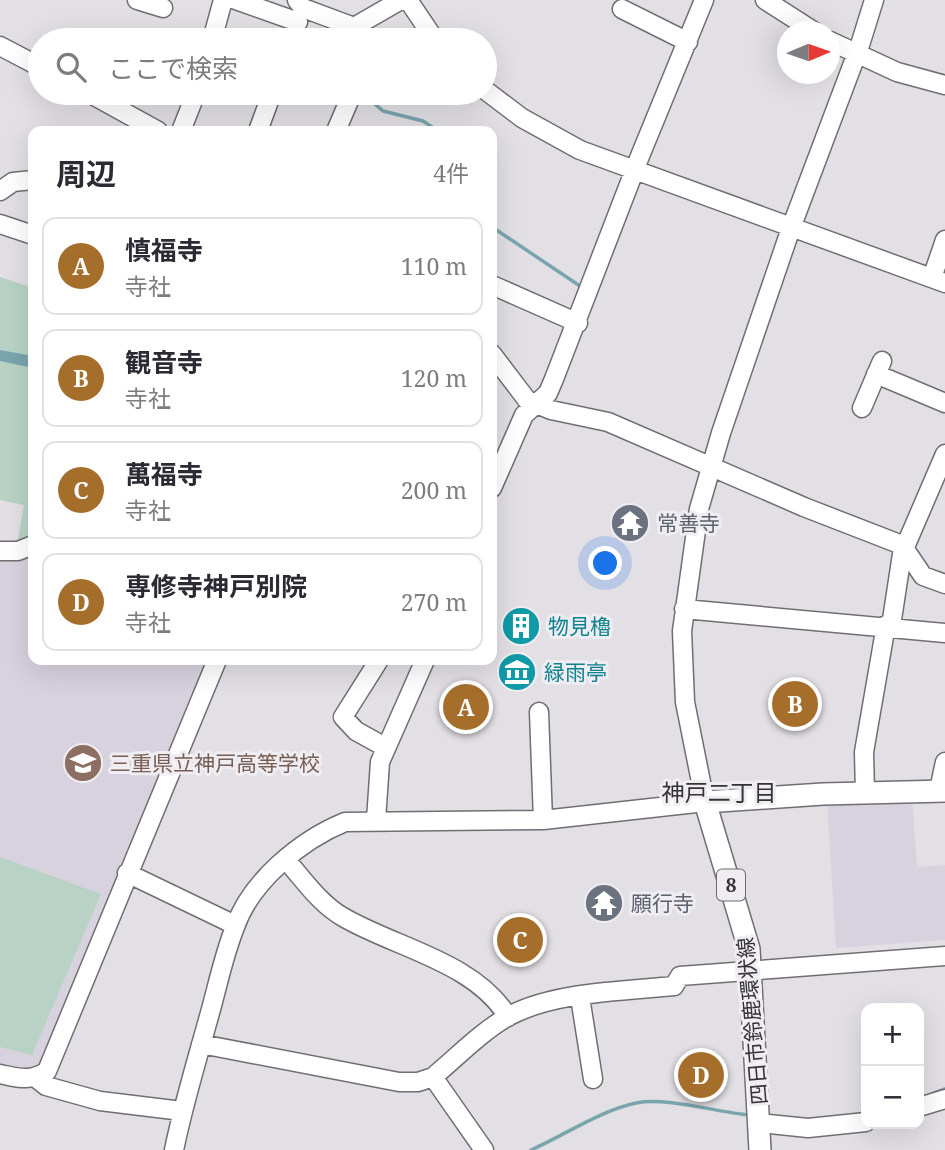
<!DOCTYPE html>
<html lang="ja">
<head>
<meta charset="utf-8">
<style>
  :root { --surface:#fff; --page:#f7f7f7; --text:#2b2b33; --muted:#7c7c81; --line:#e1e1e2; --accent:#a56e2a }
  body { margin:0; font-family:"Noto Serif","Noto Sans JP",serif; background:var(--page); color:var(--text) }
  .controls { position:absolute; right:21px; bottom:21px; display:grid; overflow:hidden; border-radius:14px; box-shadow:0 7px 28px #0002 }
  .controls button { width:63px; height:63px; display:grid; place-items:center; padding:0; border:0; border-bottom:2px solid var(--line); background:var(--surface); color:var(--text); font:35px sans-serif }
  .compass { position:absolute; left:777px; top:21px; width:63px; height:63px; border-radius:50%; background:var(--surface); box-shadow:0 7px 28px #0002; rotate:88deg }
  .you { position:absolute; left:606px; top:564px; width:24px; height:24px; margin:-18px; border:5px solid #fff; border-radius:50%; background:#1a73e8; box-shadow:0 0 0 10px #1a73e833 }
  .badge { display:grid; place-items:center; width:46px; height:46px; border-radius:50%; background:var(--accent); color:#fff; font-size:23px; font-weight:700 }
  .pin { position:absolute; translate:-50% -50%; border:4px solid #fff; box-shadow:0 2px 7px #0006 }
  .list { margin:0; padding:0; list-style:none }
  h2 { display:flex; justify-content:space-between; align-items:center; height:91px; margin:0; padding:0 28px; font-size:30px }
  h2 small { font-size:23px; font-weight:400; color:var(--muted) }
  .list li { display:grid; grid-template-columns:46px 1fr auto; gap:21px; align-items:center; box-sizing:border-box; height:98px; margin:0 14px 14px; padding:0 14px; border:2px solid var(--line); border-radius:14px }
  .list b { display:block; font-size:26px; white-space:nowrap }
  .list p { margin:0; font-size:23px; white-space:nowrap; color:var(--muted) }
  .list em { font-size:23px; font-style:normal; color:var(--muted) }
  .icon { flex:none; width:38px; height:38px; fill:none; stroke:currentColor; stroke-width:2; stroke-linecap:round; stroke-linejoin:round }
  .map { position:relative; flex:none; width:945px; height:1150px; overflow:hidden }
  .search { position:absolute; background:var(--surface); box-shadow:0 7px 28px #0002; left:28px; top:28px; width:469px; height:77px; display:flex; align-items:center; gap:18px; box-sizing:border-box; padding:0 24px; border-radius:38px; color:var(--muted); font-size:26px }
  .panel { position:absolute; background:var(--surface); box-shadow:0 7px 28px #0002; left:28px; top:126px; width:469px; height:539px; border-radius:14px }
  .map>svg:first-child { display:block }
  .built { fill:#d7d2de }
  .green { fill:#b8d3c5 }
  .water { fill:#7aa5af }
  .lines { fill:none; stroke-linecap:round; stroke-linejoin:round }
  .stream { stroke:#7aa5af; stroke-width:3.5 }
  .minor-casing { stroke:#706e73; stroke-width:21 }
  .major-casing { stroke:#706e73; stroke-width:24 }
  .minor { stroke:#fff; stroke-width:18 }
  .major { stroke:#fff; stroke-width:21 }
  .labels { text-anchor:middle; dominant-baseline:central; stroke-width:6; stroke-linejoin:round; paint-order:stroke }
  .shield { fill:#efedf2; stroke:#6b6a6d; stroke-width:2 }
  .shield-label { font-size:19px; font-weight:bold; fill:#333234 }
  .worship-label { font-size:21px; fill:#5b616d; stroke:#efedf2; text-anchor:start }
  .culture-label { font-size:21px; fill:#0d838f; stroke:#efedf2; text-anchor:start }
  .education-label { font-size:21px; fill:#785e54; stroke:#efedf2; text-anchor:start }
  .street-label { font-size:21px; fill:#333234; stroke:#efedf2 }
  .neighbourhood-label { font-size:23px; fill:#333234; stroke:#efedf2 }
</style>
</head>
<body>
<div class="map">
<svg width="945" height="1150" viewBox="0 0 945 1150">
  <rect width="100%" height="100%" fill="#e2dfe5"/>
  <path class="built" d="M33,552V660H209L44,1063L23,1075L0,1070V558Z
    M912,796L917,867L945,865V940L836,948L827,799Z"/>
  <path class="green" d="M0,277L33,288V538L17,545L24,505L0,500Z
    M0,857L101,894L32,1055L0,1047Z"/>
  <path class="water" d="M0,350L33,356V368L0,361Z"/>
  <g class="lines">
    <path class="stream" d="M348,33L351,34L350,40
      M362,93L383,111L423,121L438,131
      M492,227L583,288
      M934,1093L945,1089
      M855,1115L866,1112
      M531,1150C565,1135 599,1111 636,1103C668,1097 716,1112 749,1115"/>
    <g class="minor-casing">
      <path id="minor" d="M137,0L163,8
        M236,0L298,22
        M297,0L303,8L354,27L401,0
        M408,0L435,40
        M765,0L815,32
        M622,9L688,42
        M212,40L223,0
        M830,41L897,72L945,85
        M0,46L40,67
        M485,90L522,118L580,150L945,283
        M89,93L158,131
        M181,131L196,93
        M258,131L272,93
        M336,131L351,96L348,93
        M0,191L13,182L33,180
        M0,224L33,235
        M932,278L945,240
        M492,285L578,323
        M492,354L527,400L551,410L608,422L804,507L902,545L923,576L945,584
        M876,374L945,403
        M862,408L882,361
        M492,488L524,415L548,393L554,379L640,156L704,0
        M0,551H18L33,545
        M684,609L945,633
        M891,626L902,554L945,454
        M379,660L343,717L356,731L385,747
        M539,712L543,820
        M939,790L945,762
        M865,793L864,752L886,625
        M376,820L380,762L425,660
        M286,860C304,880 320,904 343,917C396,948 475,962 508,1017
        M127,873L235,925
        M580,997L593,1079
        M201,1044L399,1082H418L433,1077C457,1057 482,1031 509,1016C554,992 623,991 674,986L680,976L945,956
        M0,1074C19,1078 30,1082 47,1071L217,660
        M433,1077L484,1150
        M36,1078L46,1086L100,1101L182,1111
        M919,1107L945,1099
        M760,1123L808,1128L866,1122
        M174,1150C183,1106 196,1063 208,1020C217,989 223,957 235,927C251,881 301,840 345,822L543,820L705,802L685,702L682,631L699,509L721,433L791,228L860,45L874,0"/>
    </g>
    <g class="major-casing">
      <path id="major" d="M760,1150L749,949L705,802L823,794L945,791"/>
    </g>
    <use href="#minor" class="minor"/>
    <use href="#major" class="major"/>
  </g>
  <defs>
    <g id="temple-disc" transform="scale(2.0125)"><circle r="9.5" fill="#6b7280" stroke="#efedf2"/><path d="M0-6L5-2H3V0L6.5 2.5H4V6H1.5V3h-3V6H-4V2.5H-6.5L-3 0V-2H-5Z" fill="#fff"/></g>
    <g id="building-disc" transform="scale(2.0125)"><circle r="9.5" fill="#0f9aa8" stroke="#efedf2"/><path d="M-4-6H4V6H1V3H-1V6H-4ZM-2.5-4.3h1.7v1.8h-1.7ZM.8-4.3h1.7v1.8H.8ZM-2.5-1h1.7V.8h-1.7ZM.8-1h1.7V.8H.8Z" fill="#fff"/></g>
    <g id="museum-disc" transform="scale(2.0125)"><circle r="9.5" fill="#0f9aa8" stroke="#efedf2"/><path d="M0-6L6-3V-2H-6V-3ZM-5-1h2V3h-2ZM-1-1h2V3h-2ZM3-1h2V3H3ZM-6 4H6V6H-6Z" fill="#fff"/></g>
    <g id="school-disc" transform="scale(2.0125)"><circle r="9.5" fill="#8d6e63" stroke="#efedf2"/><path d="M0-5L7-2L0 1L-7-2ZM-4 1L0 2.5L4 1V4Q0 6-4 4Z" fill="#fff"/></g>
  </defs>
  <g fill-rule="evenodd">
    <use href="#temple-disc" x="630" y="523"/>
    <use href="#building-disc" x="521" y="626"/>
    <use href="#museum-disc" x="517" y="672"/>
    <use href="#school-disc" x="83" y="763"/>
    <use href="#temple-disc" x="604" y="903"/>
  </g>
  <g class="labels">
    <rect class="shield" x="717" y="869.5" width="28" height="31" rx="5"/>
    <g class="shield-label">
      <text x="731" y="885">8</text>
    </g>
    <g class="worship-label">
      <text x="657" y="523">常善寺</text>
      <text x="631" y="903">願行寺</text>
    </g>
    <g class="culture-label">
      <text x="548" y="626">物見櫓</text>
      <text x="544" y="672">緑雨亭</text>
    </g>
    <g class="education-label">
      <text x="110" y="763">三重県立神戸高等学校</text>
    </g>
    <g class="street-label">
      <text transform="translate(752 1021) rotate(-95)">四日市鈴鹿環状線</text>
    </g>
    <g class="neighbourhood-label">
      <text x="719" y="792">神戸二丁目</text>
    </g>
  </g>
</svg>
<div class="controls">
<button>+</button>
<button>−</button>
</div>
<svg class="compass" viewBox="-18 -18 36 36"><path d="M0-13l5 13h-10z" fill="#e53935"/><path d="M0 13l5-13h-10z" fill="#7c7c81"/></svg>
<div class="you"></div>
<div class="pin badge" style="left:466px;top:707px">A</div>
<div class="pin badge" style="left:795px;top:704px">B</div>
<div class="pin badge" style="left:520px;top:940px">C</div>
<div class="pin badge" style="left:701px;top:1075px">D</div>
<div class="search"><svg class="icon" aria-label="search" viewBox="0 0 24 24"><circle cx="10" cy="10" r="6"/><path d="M15 15l6 6"/></svg>ここで検索</div>
<section class="panel">
<h2>周辺<small>4件</small></h2>
<ul class="list">
<li><span class="badge">A</span><div><b>慎福寺</b><p>寺社</p></div><em>110 m</em></li>
<li><span class="badge">B</span><div><b>観音寺</b><p>寺社</p></div><em>120 m</em></li>
<li><span class="badge">C</span><div><b>萬福寺</b><p>寺社</p></div><em>200 m</em></li>
<li><span class="badge">D</span><div><b>専修寺神戸別院</b><p>寺社</p></div><em>270 m</em></li>
</ul>
</section>
</div>
</body>
</html>
